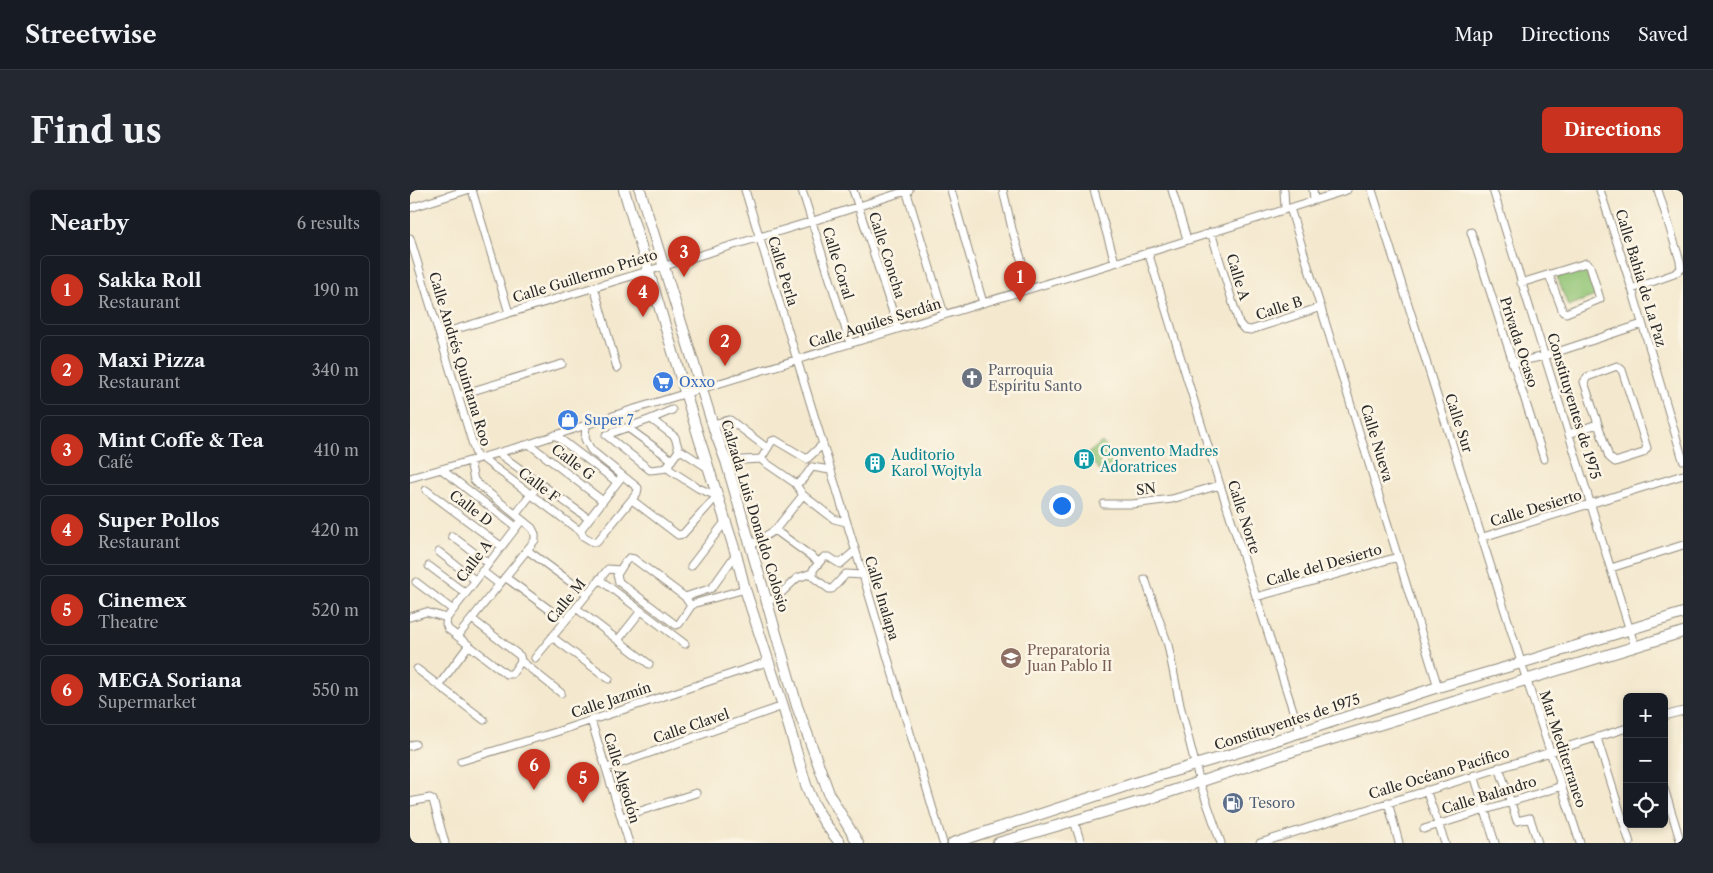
<!DOCTYPE html>
<html lang="en">
<head>
<meta charset="utf-8">
<style>
  :root { --surface:#171b24; --page:#242831; --text:#f1f3f6; --muted:#9ea1a6; --line:#363941; --accent:#c8321e }
  body { margin:0; font-family:"Libre Caslon Text",serif; background:var(--page); color:var(--text) }
  .controls { position:absolute; right:15px; bottom:15px; display:grid; overflow:hidden; border-radius:8px; box-shadow:0 2px 8px #0003 }
  .controls button { width:45px; height:45px; display:grid; place-items:center; padding:0; border:0; border-bottom:1px solid var(--line); background:var(--surface); color:var(--text); font:25px sans-serif }
  .you { position:absolute; left:651px; top:315px; width:18px; height:18px; margin:-12px; border:4px solid #fff; border-radius:50%; background:#1a73e8; box-shadow:0 0 0 8px #1a73e833 }
  .badge { display:grid; place-items:center; width:32px; height:32px; border-radius:50%; background:var(--accent); color:#fff; font-size:16px; font-weight:700 }
  .pin { position:absolute; translate:-50% -41px; filter:drop-shadow(0 1px 2px #0008) }
  .pin::after { content:''; position:absolute; top:26px; width:18px; height:15px; background:inherit; clip-path:polygon(0 0,100% 0,50% 100%) }
  .list { margin:0; padding:0; list-style:none }
  h2 { display:flex; justify-content:space-between; align-items:center; height:65px; margin:0; padding:0 20px; font-size:21px }
  h2 small { font-size:16px; font-weight:400; color:var(--muted) }
  .list li { display:grid; grid-template-columns:32px 1fr auto; gap:15px; align-items:center; box-sizing:border-box; height:70px; margin:0 10px 10px; padding:0 10px; border:1px solid var(--line); border-radius:8px }
  .list b { display:block; font-size:19px; white-space:nowrap }
  .list p { margin:0; font-size:16px; white-space:nowrap; color:var(--muted) }
  .list em { font-size:16px; font-style:normal; color:var(--muted) }
  .icon { flex:none; width:28px; height:28px; fill:none; stroke:currentColor; stroke-width:2; stroke-linecap:round; stroke-linejoin:round }
  .map { position:relative; flex:none; width:1273px; height:653px; overflow:hidden; border-radius:8px }
  header { display:flex; align-items:center; gap:30px; box-sizing:border-box; height:70px; padding:0 25px; background:var(--surface); border-bottom:1px solid var(--line) }
  header strong { font-size:24px }
  nav { display:flex; gap:28px; margin-inline-start:auto; font-size:18px }
  .intro { display:flex; align-items:center; justify-content:space-between; box-sizing:border-box; height:120px; padding:0 30px }
  h1 { margin:0; font-size:35px }
  .button { padding:12px 22px; border-radius:8px; background:var(--accent); color:#fff; font-size:18px; font-weight:700 }
  main { display:flex; gap:30px; padding:0 30px }
  aside { flex:1; background:var(--surface); border-radius:8px; box-shadow:0 2px 8px #0003 }
  .map>svg:first-child { display:block }
  .green { fill:#91c475; stroke:#5e7850 }
  .lines { fill:none; stroke-linecap:round; stroke-linejoin:round }
  .street-casing { stroke:#908a7d; stroke-width:9 }
  .secondary-casing { stroke:#908a7d; stroke-width:12 }
  .primary-casing { stroke:#908a7d; stroke-width:12 }
  .street { stroke:#fff; stroke-width:7 }
  .secondary { stroke:#fff; stroke-width:10 }
  .primary { stroke:#fff; stroke-width:10 }
  .labels { text-anchor:middle; dominant-baseline:central; stroke-width:5; stroke-linejoin:round; paint-order:stroke }
  .street-label { font-size:14px; fill:#2b2b2b; stroke:#fcf5e5 }
  .worship-label { font-size:14px; fill:#5b616d; stroke:#fcf5e5; text-anchor:start }
  .shop-label { font-size:14px; fill:#366cbe; stroke:#fcf5e5; text-anchor:start }
  .culture-label { font-size:14px; fill:#0d838f; stroke:#fcf5e5; text-anchor:start }
  .education-label { font-size:14px; fill:#785e54; stroke:#fcf5e5; text-anchor:start }
  .service-label { font-size:14px; fill:#4e5e75; stroke:#fcf5e5; text-anchor:start }
</style>
</head>
<body>
<header>
<strong>Streetwise</strong>
<nav><a>Map</a><a>Directions</a><a>Saved</a></nav>
</header>
<div class="intro"><h1>Find us</h1><a class="button">Directions</a></div>
<main>
<aside>
<h2>Nearby<small>6 results</small></h2>
<ul class="list">
<li><span class="badge">1</span><div><b>Sakka Roll</b><p>Restaurant</p></div><em>190 m</em></li>
<li><span class="badge">2</span><div><b>Maxi Pizza</b><p>Restaurant</p></div><em>340 m</em></li>
<li><span class="badge">3</span><div><b>Mint Coffe &amp; Tea</b><p>Café</p></div><em>410 m</em></li>
<li><span class="badge">4</span><div><b>Super Pollos</b><p>Restaurant</p></div><em>420 m</em></li>
<li><span class="badge">5</span><div><b>Cinemex</b><p>Theatre</p></div><em>520 m</em></li>
<li><span class="badge">6</span><div><b>MEGA Soriana</b><p>Supermarket</p></div><em>550 m</em></li>
</ul>
</aside>
<div class="map">
<svg width="1273" height="653" viewBox="0 0 1273 653">
  <rect width="100%" height="100%" fill="#fcf5e5"/>
  <filter id="ink" filterUnits="userSpaceOnUse"><feTurbulence type="fractalNoise" baseFrequency=".02" numOctaves="2"/><feDisplacementMap in="SourceGraphic" scale="10" xChannelSelector="R" yChannelSelector="G"/><feConvolveMatrix kernelMatrix="1 2 1 2 8 2 1 2 1" color-interpolation-filters="sRGB"/></filter>
  <filter id="wash" filterUnits="userSpaceOnUse"><feTurbulence type="fractalNoise" baseFrequency=".0096" numOctaves="4" result="noise"/><feDisplacementMap in="SourceGraphic" scale="20" xChannelSelector="R" yChannelSelector="G"/><feGaussianBlur stdDeviation="1.12" result="paint"/><feColorMatrix in="noise" values="0 0 0 0 0 0 0 0 0 0 0 0 0 0 0 0 0 1.4 0 .05"/><feComposite in="paint" operator="in"/></filter>
  <g filter="url(#wash)">
    <rect width="100%" height="100%" fill="#f4e9cf"/>
    <path class="green" d="M1175,79L1185,106L1158,116L1147,87Z
      M692,252L709,271L694,285L676,265Z"/>
  </g>
  <g filter="url(#ink)">
    <g class="lines">
      <g class="street-casing">
        <path id="street" d="M62,0L99,123
          M335,0L453,385L533,653
          M392,0L440,153
          M443,0L488,138
          M496,0L534,124
          M541,0L573,113
          M593,0L602,39L620,98
          M684,0L705,72
          M762,0L777,49
          M874,0L875,19
          M903,0L904,10
          M962,0L1117,491L1170,653
          M1083,0L1225,457
          M1190,0L1222,99L1273,270
          M0,18L57,0
          M880,18L1028,497
          M801,42L829,133L834,139L841,140L911,117
          M1061,42L1134,269
          M0,48L67,268
          M738,62L810,295L890,542
          M1111,93L1176,73L1180,76L1190,109L1156,123L1153,122L1139,85
          M184,97L207,178
          M1222,99L1264,84L1271,79L1270,71L1248,0
          M30,144L403,31L499,0
          M1102,173L1135,166L1232,134
          M1207,176L1212,180L1237,258L1233,263L1205,272L1199,267L1174,192L1177,187Z
          M49,205L152,174
          M241,229L265,247L269,261
          M303,234L320,230L357,258
          M218,238L262,270
          M1159,244L1187,234
          M145,245L207,292
          M196,245L240,280L259,278
          M196,245L241,229L262,220
          M119,254L193,311
          M88,263L179,329
          M72,268L171,342L173,346L183,352H187L227,303L228,298L181,260L175,249L176,235
          M351,269L353,271L385,293L393,305L424,329L436,332
          M351,269L362,251L365,250L397,269
          M397,269L413,254
          M316,271L351,269
          M402,277L420,280
          M31,279L106,337
          M0,288L119,254L218,221L721,68L937,0
          M385,293C393,293 397,283 402,277
          M16,300L91,356
          M222,310L268,345L273,344L307,306L288,298L260,280L258,275L267,263L272,261L298,278
          M694,314H722L762,309L810,295
          M106,324L130,293
          M365,340L409,372
          M171,342L172,338L210,289
          M42,346L78,373
          M1073,347L1273,285
          M340,356L365,340L393,305
          M117,360L177,404
          M445,361L430,374L419,367H414L403,380V387L419,399H422L436,384L453,385
          M29,362L65,390
          M19,376L55,403
          M281,376L315,332
          M1201,378L1273,355
          M72,381L89,394
          M95,387L155,431
          M189,389L275,454
          M735,389L758,455L770,515L790,593L811,653
          M6,392L43,420
          M275,407L302,398L326,364
          M846,407L988,367
          M357,411L366,408L387,388L402,383
          M281,416L275,407L224,369L219,368L215,372L207,385L209,392L266,435L269,434L281,416L286,413L335,399
          M166,418L239,474
          M0,427L16,422L37,428
          M37,428L112,330
          M37,428L36,434L38,439L96,484H102L111,471
          M62,429L110,466L111,471L151,503
          M48,446L125,350V344L122,338L69,295L64,290L60,271
          M142,447L199,489
          M208,450L231,421
          M125,468L198,379L210,380
          M7,479L74,530
          M29,495L59,455
          M1254,526L1273,521
          M181,530L219,653
          M1187,548L1220,653
          M0,556L5,554
          M51,571L146,542L357,472
          M1089,577L1107,631L1120,628L1128,653
          M197,578L373,516
          M1064,585L1085,653
          M1254,598L1271,653
          M1016,600L1035,653
          M0,612L20,608L23,610L35,653
          M978,612L989,653
          M212,627L286,603
          M664,631L671,653
          M1014,639L1152,596
          M850,653L1217,538"/>
      </g>
      <g class="secondary-casing">
        <path id="secondary" d="M214,0L289,248L326,364L335,399L373,516L396,595L404,614L414,632L430,653
          M230,0L305,242L316,271L387,516L420,606L448,653"/>
      </g>
      <g class="primary-casing">
        <path id="primary" d="M543,653L734,590L839,559L1028,497L1111,473L1273,423
          M588,653L732,611L883,561L1273,442"/>
      </g>
      <use href="#street" class="street"/>
      <use href="#secondary" class="secondary"/>
      <use href="#primary" class="primary"/>
    </g>
  </g>
  <defs>
    <g id="church-disc" transform="scale(1.125)"><circle r="9.5" fill="#6b7280" stroke="#fcf5e5"/><path d="M-1.2-6h2.4v3.5h3.3v2.4h-3.3V6h-2.4V-.1h-3.3v-2.4h3.3Z" fill="#fff"/></g>
    <g id="supermarket-disc" transform="scale(1.125)"><circle r="9.5" fill="#3f7fe0" stroke="#fcf5e5"/><path d="M-6-5.5h2.5l.6 2H6L4.5 2H-2.5L-4.4-4H-6ZM-1.5 3.2a1.3 1.3 0 1 0 .1 0ZM3 3.2a1.3 1.3 0 1 0 .1 0Z" fill="#fff"/></g>
    <g id="shop-disc" transform="scale(1.125)"><circle r="9.5" fill="#3f7fe0" stroke="#fcf5e5"/><path d="M-5-2.5h2.3a2.7 3.5 0 0 1 5.4 0H5L5.5 6h-11ZM-1.5-2.5h3a1.5 2.3 0 0 0-3 0Z" fill="#fff"/></g>
    <g id="building-disc" transform="scale(1.125)"><circle r="9.5" fill="#0f9aa8" stroke="#fcf5e5"/><path d="M-4-6H4V6H1V3H-1V6H-4ZM-2.5-4.3h1.7v1.8h-1.7ZM.8-4.3h1.7v1.8H.8ZM-2.5-1h1.7V.8h-1.7ZM.8-1h1.7V.8H.8Z" fill="#fff"/></g>
    <g id="university-disc" transform="scale(1.125)"><circle r="9.5" fill="#8d6e63" stroke="#fcf5e5"/><path d="M0-5L7-2L0 1L-7-2ZM-4 1L0 2.5L4 1V4Q0 6-4 4Z" fill="#fff"/></g>
    <g id="fuel-disc" transform="scale(1.125)"><circle r="9.5" fill="#5c6f8a" stroke="#fcf5e5"/><path d="M-5.5-6h7V0h2V4h1.3V-2.5L3-4.5l.8-.8L6-3V5H2.5V1h-1V6h-7ZM-4.2-4.7v3.2H.2V-4.7Z" fill="#fff"/></g>
  </defs>
  <g fill-rule="evenodd">
    <use href="#church-disc" x="562" y="188"/>
    <use href="#supermarket-disc" x="253" y="192"/>
    <use href="#shop-disc" x="158" y="230"/>
    <use href="#building-disc" x="674" y="269"/>
    <use href="#building-disc" x="465" y="273"/>
    <use href="#university-disc" x="601" y="468"/>
    <use href="#fuel-disc" x="823" y="613"/>
  </g>
  <g class="labels">
    <g class="street-label">
      <text transform="translate(477 65) rotate(72)">Calle Concha</text>
      <text transform="translate(428 73) rotate(73)">Calle Coral</text>
      <text transform="translate(373 81) rotate(73)">Calle Perla</text>
      <text transform="translate(175 86) rotate(-17)">Calle Guillermo Prieto</text>
      <text transform="translate(828 87) rotate(73)">Calle A</text>
      <text transform="translate(1231 88) rotate(73)">Calle Bahia de La Paz</text>
      <text transform="translate(869 118) rotate(-18)">Calle B</text>
      <text transform="translate(465 133) rotate(-17)">Calle Aquiles Serdán</text>
      <text transform="translate(1109 152) rotate(72)">Privada Ocaso</text>
      <text transform="translate(50 169) rotate(73)">Calle Andrés Quintana Roo</text>
      <text transform="translate(1164 216) rotate(73)">Constituyentes de 1975</text>
      <text transform="translate(1049 233) rotate(72)">Calle Sur</text>
      <text transform="translate(967 253) rotate(73)">Calle Nueva</text>
      <text transform="translate(163 272) rotate(37)">Calle G</text>
      <text transform="translate(129 295) rotate(37)">Calle F</text>
      <text transform="translate(736 299) rotate(-7)">SN</text>
      <text transform="translate(61 318) rotate(37)">Calle D</text>
      <text transform="translate(1126 318) rotate(-17)">Calle Desierto</text>
      <text transform="translate(345 326) rotate(73)">Calzada Luis Donaldo Colosio</text>
      <text transform="translate(834 327) rotate(72)">Calle Norte</text>
      <text transform="translate(64 371) rotate(-53)">Calle A</text>
      <text transform="translate(914 375) rotate(-16)">Calle del Desierto</text>
      <text transform="translate(472 408) rotate(73)">Calle Inalapa</text>
      <text transform="translate(156 411) rotate(-51)">Calle M</text>
      <text transform="translate(201 510) rotate(-19)">Calle Jazmín</text>
      <text transform="translate(877 532) rotate(-18)">Constituyentes de 1975</text>
      <text transform="translate(281 536) rotate(-19)">Calle Clavel</text>
      <text transform="translate(1153 559) rotate(72)">Mar Mediterraneo</text>
      <text transform="translate(1029 583) rotate(-17)">Calle Océano Pacífico</text>
      <text transform="translate(212 588) rotate(73)">Calle Algodón</text>
      <text transform="translate(1079 605) rotate(-17)">Calle Balandro</text>
    </g>
    <g class="worship-label">
      <text x="578" y="180">Parroquia<tspan x="578" dy="16">Espíritu Santo</tspan></text>
    </g>
    <g class="shop-label">
      <text x="269" y="192">Oxxo</text>
      <text x="174" y="230">Super 7</text>
    </g>
    <g class="culture-label">
      <text x="690" y="261">Convento Madres<tspan x="690" dy="16">Adoratrices</tspan></text>
      <text x="481" y="265">Auditorio<tspan x="481" dy="16">Karol Wojtyla</tspan></text>
    </g>
    <g class="education-label">
      <text x="617" y="460">Preparatoria<tspan x="617" dy="16">Juan Pablo II</tspan></text>
    </g>
    <g class="service-label">
      <text x="839" y="613">Tesoro</text>
    </g>
  </g>
</svg>
<div class="controls">
<button>+</button>
<button>−</button>
<button><svg class="icon" aria-label="locate" viewBox="0 0 24 24"><circle cx="12" cy="12" r="6"/><path d="M12 2v4M12 18v4M2 12h4M18 12h4"/></svg></button>
</div>
<div class="you"></div>
<div class="pin badge" style="left:610px;top:112px">1</div>
<div class="pin badge" style="left:315px;top:176px">2</div>
<div class="pin badge" style="left:274px;top:87px">3</div>
<div class="pin badge" style="left:233px;top:127px">4</div>
<div class="pin badge" style="left:173px;top:613px">5</div>
<div class="pin badge" style="left:124px;top:600px">6</div>
</div>
</main>
</body>
</html>
